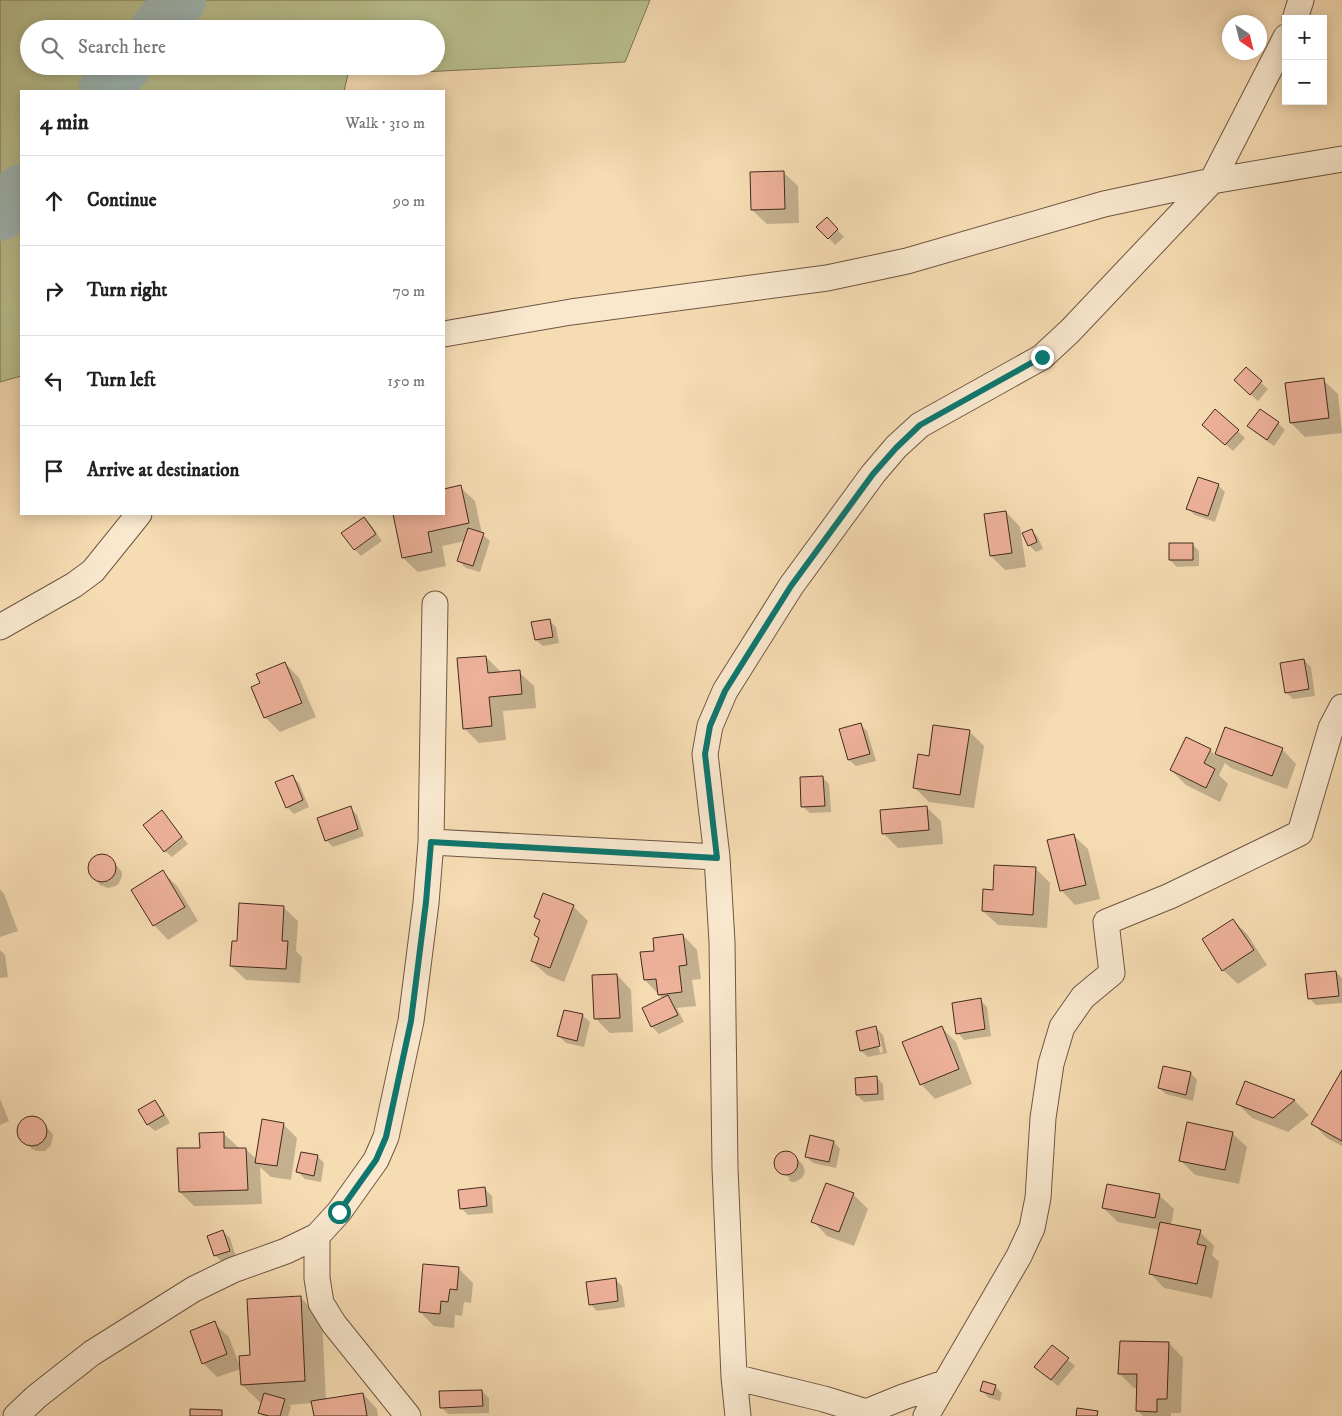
<!DOCTYPE html>
<html lang="en">
<head>
<meta charset="utf-8">
<style>
  :root { --surface:#fff; --page:#f6f6f6; --text:#222; --muted:#767676; --line:#e0e0e0 }
  body { margin:0; font-family:"IM FELL DW Pica",serif; background:var(--page); color:var(--text) }
  .controls { position:absolute; right:15px; top:15px; display:grid; overflow:hidden; border-radius:0px; box-shadow:0 2px 12px #0003 }
  .controls button { width:45px; height:45px; display:grid; place-items:center; padding:0; border:0; border-bottom:1px solid var(--line); background:var(--surface); color:var(--text); font:25px sans-serif }
  .compass { position:absolute; left:1222px; top:15px; width:45px; height:45px; border-radius:50%; background:var(--surface); box-shadow:0 2px 12px #0003; rotate:145deg }
  .stop { position:absolute; width:15px; height:15px; margin:-11px; border:4px solid #0f766e; border-radius:50%; background:#fff }
  .stop.end { background:#0f766e; border-color:#fff; box-shadow:0 1px 5px #0008 }
  .list { margin:0; padding:0; list-style:none }
  h2 { display:flex; justify-content:space-between; align-items:center; height:65px; margin:0; padding:0 20px; font-size:21px }
  h2 small { font-size:16px; font-weight:400; color:var(--muted) }
  .list li { display:grid; grid-template-columns:32px 1fr auto; gap:15px; align-items:center; box-sizing:border-box; height:90px; padding:0 20px; border-top:1px solid var(--line) }
  .list b { display:block; font-size:19px; white-space:nowrap }
  .list em { font-size:16px; font-style:normal; color:var(--muted) }
  .icon { flex:none; width:28px; height:28px; fill:none; stroke:currentColor; stroke-width:2; stroke-linecap:round; stroke-linejoin:round }
  .map { position:relative; flex:none; width:1342px; height:1416px; overflow:hidden }
  .search { position:absolute; background:var(--surface); box-shadow:0 2px 12px #0003; left:20px; top:20px; width:425px; height:55px; display:flex; align-items:center; gap:12px; box-sizing:border-box; padding:0 18px; border-radius:28px; color:var(--muted); font-size:19px }
  .panel { position:absolute; background:var(--surface); box-shadow:0 2px 12px #0003; left:20px; top:90px; width:425px; height:425px; border-radius:0px }
  .map>svg:first-child { display:block }
  .green { fill:#bac18f; stroke:#7e7656 }
  .shadow { fill:#0003; fill-rule:evenodd }
  .lines { fill:none; stroke-linecap:round; stroke-linejoin:round }
  .river { stroke:#a0b9b7; stroke-width:52 }
  .building { fill:#eeb29a; stroke:#422a1d }
  .minor-casing { stroke:#6f5642; stroke-width:27 }
  .minor { stroke:#f9e8ce; stroke-width:25 }
  .route { stroke:#0f766e; stroke-width:6 }
</style>
</head>
<body>
<div class="map">
<svg width="1342" height="1416" viewBox="0 0 1342 1416">
  <rect width="100%" height="100%" fill="#f6dcb3"/>
  <filter id="stains"><feTurbulence type="fractalNoise" baseFrequency=".004" numOctaves="4"/><feColorMatrix values="0 0 0 0 .2 0 0 0 0 .09 0 0 0 0 .02 0 0 0 .5 -.17"/></filter>
  <radialGradient id="worn" r=".72"><stop offset=".6" stop-color="#630" stop-opacity="0"/><stop offset="1" stop-color="#630" stop-opacity=".3"/></radialGradient>
  <path class="green" d="M0,0H650L625,62L422,72L411,66H436V29H29V66H350L344,91H21V376L0,382Z"/>
  <path class="shadow" d="M783,172L798,186L799,223L767,224L752,210Z
    M833,225L844,237L835,245L829,238Z
    M1246,369L1268,389L1258,401L1242,387Z
    M1323,380L1338,394L1342,433L1305,437L1291,423L1286,385Z
    M1216,411L1245,438L1233,451L1210,431Z
    M1260,411L1278,423L1285,430L1274,446L1256,433L1249,426Z
    M1218,485L1225,492L1215,522L1195,515L1188,509Z
    M460,487L475,501L482,534L490,541L480,572L466,568L459,561L465,541L442,546L446,566L418,572L403,558L394,514H444V490Z
    M1006,512L1020,527L1026,567L1005,570L991,556Z
    M364,518L371,525L382,541L361,556L355,550L343,533Z
    M1031,530L1038,537L1043,549L1036,552L1029,545Z
    M1192,544L1199,551V566L1177,567L1170,560Z
    M549,620L556,627L559,643L543,646L536,640Z
    M486,657L500,671L501,673L519,672L534,686L536,708L503,711L506,740L479,743L464,728Z
    M1304,660L1311,667L1315,696L1293,699L1286,692Z
    M285,663L299,678L316,717L280,732L266,718L253,687L262,684Z
    M860,724L867,731L876,761L856,766L849,760Z
    M1226,728L1282,749L1296,764L1287,789L1231,768L1225,763L1219,775L1228,784L1220,802L1186,785L1171,770L1210,750L1216,756Z
    M969,731L984,746L974,808L929,802L914,787L930,757Z
    M292,776L299,783L309,807L294,814L287,807Z
    M822,777L829,784L831,812L810,813L803,807Z
    M926,807L941,821L943,844L898,848L883,833Z
    M350,808L357,815L364,836L333,847L326,840Z
    M168,819L188,844L172,857L165,851Z
    M1073,835L1088,849L1100,899L1075,905L1061,890Z
    M102,855L110,858L122,872V876L119,883L116,886L108,888L100,885L90,874L89,865L94,858Z
    M1035,868L1050,883L1047,928L998,925L983,911L994,891Z
    M163,872L177,886L198,921L168,940L154,925Z
    M0,889L4,894L18,931L0,937Z
    M573,906L588,921L564,982L547,975L532,961L540,940L535,935L540,922L535,917Z
    M283,907L298,921L296,951L302,957L300,983L246,980L231,966L238,942Z
    M1233,920L1247,934L1267,965L1238,984L1223,970Z
    M683,935L697,950L701,979L692,980L696,1006L677,1008L684,1022L659,1034L652,1027L643,1009L663,999L645,980L656,952Z
    M0,950L5,955L8,977L0,978Z
    M1336,972L1342,978V1003L1316,1005L1309,998Z
    M617,975L631,990L633,1032L610,1033L596,1019L594,976Z
    M980,1000L987,1007L991,1036L964,1040L958,1033Z
    M565,1011L583,1016L590,1022L584,1047L566,1043L559,1036Z
    M941,1027L956,1042L972,1084L935,1099L921,1084Z
    M876,1028L883,1035L887,1053L868,1057L861,1051ZM876,1034H879L883,1052L880,1053Z
    M1191,1073L1197,1080L1193,1101L1166,1094L1159,1088Z
    M1342,1073V1146L1327,1138L1313,1124Z
    M876,1077L883,1084L884,1100L864,1102L857,1095Z
    M1246,1082L1295,1101L1309,1115L1288,1132L1252,1118L1237,1103Z
    M0,1099L9,1121L0,1125Z
    M155,1101L161,1108L170,1123L155,1131L148,1125L140,1110Z
    M29,1118L38,1119L52,1133L53,1136L51,1145L45,1151H36L32,1149L19,1135L20,1126L22,1122Z
    M283,1124L297,1138L291,1180L271,1177L260,1167L262,1204L194,1206L180,1192L201,1149L223,1133L238,1147V1149H246L257,1160Z
    M1232,1133L1247,1147L1239,1184L1195,1175L1181,1161Z
    M834,1142L840,1149L836,1168L813,1163L806,1156Z
    M787,1152L794,1155L803,1165L805,1172L802,1178L795,1182H792L788,1180L790,1178L782,1173V1174L778,1170L775,1164L776,1160L780,1154Z
    M317,1156L324,1163L321,1182L305,1179L298,1172Z
    M485,1189L492,1196L493,1213L468,1215L461,1208Z
    M853,1194L868,1209L854,1246L827,1236L813,1221Z
    M1159,1195L1174,1209L1171,1225L1200,1232L1214,1246L1212,1255L1219,1262L1212,1298L1164,1288L1150,1273L1160,1230L1118,1222L1103,1208Z
    M223,1232L230,1238L236,1257L222,1262L215,1255Z
    M459,1269L473,1283L471,1303L464,1302L462,1316L455,1315L454,1328L434,1326L420,1312Z
    M615,1279L622,1286L625,1307L597,1311L590,1304Z
    M300,1297L322,1319L326,1400L363,1394L377,1409L378,1416H315L313,1403L289,1405L291,1407L288,1416H263L259,1413L262,1404L242,1385L241,1369L217,1377L203,1363L214,1323L229,1337L240,1367L251,1356Z
    M1169,1343L1183,1358L1181,1413H1171V1416H1143L1138,1411V1388H1134L1120,1374Z
    M1052,1347L1075,1366L1058,1386L1043,1374Z
    M995,1386L1002,1393L1000,1401L989,1398L982,1391Z
    M482,1391L489,1398V1413L448,1414L441,1407Z"/>
  <g class="lines">
    <path class="river" d="M156,29L180,0
      M104,91L125,66
      M0,215L21,190"/>
  </g>
  <path class="building" d="M784,171L785,209L751,210L750,172Z
    M827,217L838,229L828,239L816,227Z
    M1246,367L1262,381L1250,395L1234,380Z
    M1324,378L1329,418L1290,423L1285,383Z
    M1215,409L1239,430L1225,445L1202,425Z
    M1260,409L1279,422L1267,440L1247,426Z
    M1198,477L1219,484L1208,516L1186,509Z
    M461,485L469,523L428,532L432,552L402,558L393,514H444V489Z
    M1006,511L1012,553L990,556L984,514Z
    M364,517L376,534L354,550L341,533Z
    M468,528L484,533L473,566L457,561Z
    M1032,529L1037,542L1028,546L1022,533Z
    M1169,543H1193V560H1169Z
    M550,619L553,637L535,640L531,622Z
    M486,656L488,673L520,670L522,694L489,697L492,726L463,729L457,658Z
    M1304,659L1309,689L1285,693L1280,663Z
    M285,662L302,703L264,718L251,687L260,683L256,674Z
    M861,723L870,754L848,760L839,729Z
    M933,725L970,730L960,795L913,788L918,754L929,756Z
    M1225,727L1283,748L1272,776L1215,754Z
    M1186,737L1211,749L1204,763L1215,769L1206,788L1170,770Z
    M293,775L303,800L286,808L275,782Z
    M823,776L825,806L801,807L800,777Z
    M351,806L358,829L325,841L317,818Z
    M927,806L929,830L882,834L880,810Z
    M162,810L182,837L164,852L143,825Z
    M1074,834L1086,885L1060,891L1047,840Z
    M88 868a14 14 0 1 1 28 0a14 14 0 1 1-28 0Z
    M994,865L1036,867L1033,915L982,911L983,889L993,890Z
    M163,870L185,907L153,926L131,890Z
    M543,893L574,905L550,968L531,961L539,938L534,935L540,920L534,917Z
    M239,903L284,906L282,941H288L286,969L230,966L232,941H237Z
    M1233,919L1254,950L1222,971L1202,939Z
    M683,934L687,965L679,966L682,992L658,995L656,979L644,980L640,952L654,951L653,938Z
    M1336,971L1339,996L1308,999L1305,974Z
    M617,974L620,1018L594,1019L592,975Z
    M668,995L678,1015L651,1027L642,1008Z
    M981,998L985,1029L956,1034L952,1003Z
    M564,1010L583,1014L577,1041L557,1036Z
    M876,1026L880,1046L860,1051L856,1031Z
    M942,1026L959,1069L920,1085L902,1042Z
    M1163,1066L1191,1072L1186,1095L1158,1088Z
    M1342,1070V1141L1311,1124Z
    M877,1076L878,1094L856,1095L855,1078Z
    M1245,1081L1295,1100L1273,1118L1236,1104Z
    M155,1100L164,1115L147,1125L138,1110Z
    M17 1131a15 15 0 1 1 30 0a15 15 0 1 1-30 0Z
    M262,1119L284,1123L277,1166L255,1163Z
    M1187,1122L1233,1132L1225,1170L1179,1161Z
    M224,1132V1148H246L248,1190L179,1192L177,1148H200L199,1133Z
    M810,1135L834,1141L829,1162L805,1157Z
    M774 1163a12 12 0 1 1 24 0a12 12 0 1 1-24 0Z
    M301,1152L318,1155L314,1176L296,1172Z
    M826,1183L854,1193L839,1232L811,1222Z
    M1107,1184L1160,1194L1155,1218L1102,1208Z
    M485,1187L487,1206L460,1209L458,1190Z
    M1160,1222L1201,1230L1197,1244L1206,1246L1197,1284L1149,1274Z
    M223,1230L230,1251L214,1256L207,1236Z
    M423,1264L459,1267L457,1290L450,1289L448,1302L441,1301L440,1314L419,1312Z
    M616,1278L618,1301L589,1305L586,1282Z
    M301,1296L305,1381L241,1385L239,1356L250,1355L247,1299Z
    M215,1321L227,1354L202,1364L190,1331Z
    M1120,1341L1169,1342L1167,1399H1157V1412L1136,1411L1137,1374H1118Z
    M1052,1345L1069,1358L1051,1380L1034,1367Z
    M983,1381L996,1385L993,1395L980,1391Z
    M482,1390L483,1406L440,1408L439,1391Z
    M264,1393L285,1399L280,1416H269L258,1413Z
    M363,1393L367,1416H314L311,1401Z
    M1077,1408L1098,1411L1097,1416H1076Z
    M190,1409L222,1410V1416H190Z"/>
  <g class="lines">
    <g class="minor-casing">
      <path id="minor" d="M1295,19L1301,0
        M444,334L571,312L827,278L907,261L1104,204L1212,181L1342,159
        M0,627L74,585L93,571L139,514
        M431,842L717,857
        M734,1377L824,1399L866,1412L903,1397L944,1383
        M16,1416L36,1397L92,1353L194,1289L233,1270L286,1251L317,1236
        M408,1416L334,1324L321,1303L317,1278V1236L339,1212L376,1160L386,1137L411,1021L426,903L431,842L435,604
        M738,1416L734,1377L725,1168L722,942L717,857L705,754L710,726L725,691L791,586L873,474L896,447L920,425L1042,357L1070,331L1212,181L1286,37
        M926,1416L1019,1256L1032,1228L1038,1198L1043,1118L1051,1064L1062,1027L1083,997L1112,973L1106,922L1170,896L1300,833L1331,728L1342,707"/>
    </g>
    <use href="#minor" class="minor"/>
  </g>
  <g class="lines">
    <path class="route" d="M339,1212L376,1160L386,1137L411,1021L426,902L431,842L717,858L705,754L710,726L725,691L791,586L873,474L896,448L920,425L1042,357"/>
  </g>
  <rect width="100%" height="100%" filter="url(#stains)"/>
  <rect width="100%" height="100%" fill="url(#worn)"/>
</svg>
<div class="controls">
<button>+</button>
<button>−</button>
</div>
<svg class="compass" viewBox="-18 -18 36 36"><path d="M0-13l5 13h-10z" fill="#e53935"/><path d="M0 13l5-13h-10z" fill="#767676"/></svg>
<div class="stop" style="left:339px;top:1212px"></div>
<div class="stop end" style="left:1042px;top:357px"></div>
<div class="search"><svg class="icon" aria-label="search" viewBox="0 0 24 24"><circle cx="10" cy="10" r="6"/><path d="M15 15l6 6"/></svg>Search here</div>
<section class="panel">
<h2>4 min<small>Walk · 310 m</small></h2>
<ul class="list">
<li><svg class="icon" aria-label="ahead" viewBox="0 0 24 24"><path d="M12 20V5M6 11l6-6 6 6"/></svg><div><b>Continue</b></div><em>90 m</em></li>
<li><svg class="icon" aria-label="right" viewBox="0 0 24 24"><path d="M7 20v-9h11M14 6l5 5-5 5"/></svg><div><b>Turn right</b></div><em>70 m</em></li>
<li><svg class="icon" aria-label="left" viewBox="0 0 24 24"><path d="M17 20v-9H6M10 6l-5 5 5 5"/></svg><div><b>Turn left</b></div><em>150 m</em></li>
<li><svg class="icon" aria-label="arrive" viewBox="0 0 24 24"><path d="M6 21V4h12l-3 4 3 4H6"/></svg><div><b>Arrive at destination</b></div></li>
</ul>
</section>
</div>
</body>
</html>
